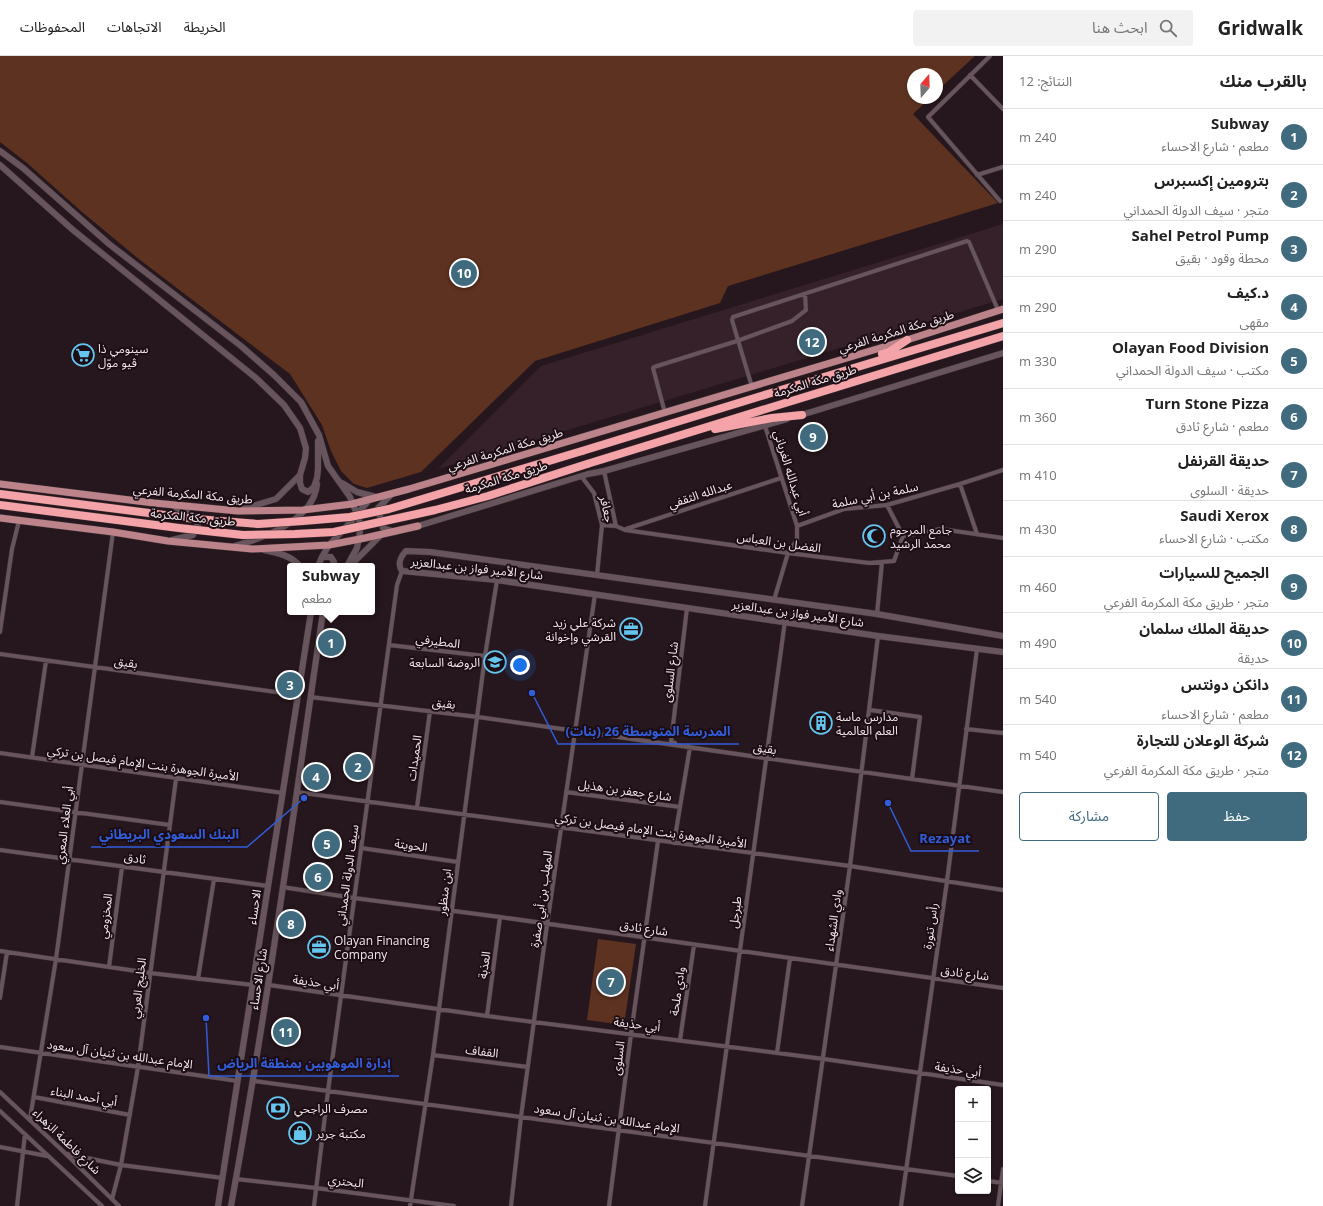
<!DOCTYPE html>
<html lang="ar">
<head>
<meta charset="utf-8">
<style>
  :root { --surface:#fff; --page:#f2f2f2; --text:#222; --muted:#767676; --line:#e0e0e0; --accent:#406b7e }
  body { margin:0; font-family:"Open Sans","Noto Sans Arabic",sans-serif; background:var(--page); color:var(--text); direction:rtl }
  .controls { position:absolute; right:12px; bottom:12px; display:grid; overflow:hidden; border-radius:4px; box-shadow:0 1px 3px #0004 }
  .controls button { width:36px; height:36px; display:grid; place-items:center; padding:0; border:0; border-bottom:1px solid var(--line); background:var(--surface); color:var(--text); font:20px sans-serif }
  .compass { position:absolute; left:907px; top:12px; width:36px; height:36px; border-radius:50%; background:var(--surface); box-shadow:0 1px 3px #0004; rotate:19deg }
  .you { position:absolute; left:520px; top:609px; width:14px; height:14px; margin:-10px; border:3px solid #fff; border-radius:50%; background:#1a73e8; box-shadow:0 0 0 6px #1a73e833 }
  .badge { display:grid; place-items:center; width:26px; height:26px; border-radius:50%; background:var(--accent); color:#fff; font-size:13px; font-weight:700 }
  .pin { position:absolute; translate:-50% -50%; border:2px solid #fff; box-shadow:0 1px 4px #0006 }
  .popup { position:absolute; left:287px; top:507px; width:88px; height:52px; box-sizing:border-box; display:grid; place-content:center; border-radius:4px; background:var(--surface); filter:drop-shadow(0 1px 3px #0005); font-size:13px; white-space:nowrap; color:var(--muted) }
  .popup b { font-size:15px; color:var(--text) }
  .popup::after { content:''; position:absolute; left:50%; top:100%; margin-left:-8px; border:8px solid transparent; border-top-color:var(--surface) }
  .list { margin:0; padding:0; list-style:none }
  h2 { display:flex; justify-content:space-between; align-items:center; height:52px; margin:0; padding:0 16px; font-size:17px }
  h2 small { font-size:13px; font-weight:400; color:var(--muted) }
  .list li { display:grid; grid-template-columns:26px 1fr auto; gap:12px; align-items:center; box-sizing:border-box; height:56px; padding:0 16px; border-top:1px solid var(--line) }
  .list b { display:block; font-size:15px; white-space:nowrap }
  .list p { margin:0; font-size:13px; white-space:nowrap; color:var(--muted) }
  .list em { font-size:13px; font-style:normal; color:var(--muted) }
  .actions { display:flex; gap:8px; padding:12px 16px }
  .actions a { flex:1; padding:9px 0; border:1px solid var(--accent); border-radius:4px; text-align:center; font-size:14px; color:var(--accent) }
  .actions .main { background:var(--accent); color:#fff }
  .icon { flex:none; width:22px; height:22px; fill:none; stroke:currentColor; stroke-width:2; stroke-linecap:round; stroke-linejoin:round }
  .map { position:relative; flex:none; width:1003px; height:1150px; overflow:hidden; direction:ltr }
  header { display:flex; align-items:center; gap:24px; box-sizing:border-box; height:56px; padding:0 20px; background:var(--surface); border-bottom:1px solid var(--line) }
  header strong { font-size:19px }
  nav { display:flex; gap:22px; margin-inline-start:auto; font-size:14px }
  .search { width:280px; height:36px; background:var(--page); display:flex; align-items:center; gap:10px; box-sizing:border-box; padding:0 14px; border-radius:4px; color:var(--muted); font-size:15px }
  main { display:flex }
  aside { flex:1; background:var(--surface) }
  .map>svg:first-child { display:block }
  .built { fill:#36212a }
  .green { fill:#5e3221 }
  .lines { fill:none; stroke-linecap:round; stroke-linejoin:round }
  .street-casing { stroke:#3b3034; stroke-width:5 }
  .secondary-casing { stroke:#3b3034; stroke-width:7 }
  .primary-casing { stroke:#3b3034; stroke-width:8 }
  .highway-casing { stroke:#3b3034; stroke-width:9 }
  .street { stroke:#67545c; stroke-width:4 }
  .secondary { stroke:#67545c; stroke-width:6 }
  .primary { stroke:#bc848a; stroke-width:7 }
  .highway { stroke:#f4a4a8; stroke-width:8 }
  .highway-bridge-casing { stroke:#3b3034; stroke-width:9; stroke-linecap:butt }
  .highway-bridge { stroke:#f4a4a8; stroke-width:8 }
  .labels { text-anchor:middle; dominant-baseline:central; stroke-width:4; stroke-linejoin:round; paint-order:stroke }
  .street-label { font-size:12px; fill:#f0e5e9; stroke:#1c0d14 }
  .poi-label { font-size:12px; fill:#f0e5e9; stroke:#1c0d14; text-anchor:start }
  .leader { fill:none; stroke:#325dda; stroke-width:1.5 }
  .callout-dot { fill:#325dda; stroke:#1c0d14; stroke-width:1.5 }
  .callout-label { font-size:13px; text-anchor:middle; font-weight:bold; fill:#325dda; stroke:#1c0d14; stroke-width:4; stroke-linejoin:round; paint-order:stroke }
</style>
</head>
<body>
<header>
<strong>Gridwalk</strong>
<div class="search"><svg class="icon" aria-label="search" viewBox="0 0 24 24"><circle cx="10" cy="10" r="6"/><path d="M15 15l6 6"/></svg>ابحث هنا</div>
<nav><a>الخريطة</a><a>الاتجاهات</a><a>المحفوظات</a></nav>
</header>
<main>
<aside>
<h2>بالقرب منك<small>النتائج: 12</small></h2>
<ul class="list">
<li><span class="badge">1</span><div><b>Subway</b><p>مطعم · شارع الاحساء</p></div><em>240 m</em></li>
<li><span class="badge">2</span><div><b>بترومين إكسبرس</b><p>متجر · سيف الدولة الحمداني</p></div><em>240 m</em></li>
<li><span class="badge">3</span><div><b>Sahel Petrol Pump</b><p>محطة وقود · بقيق</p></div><em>290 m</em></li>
<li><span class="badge">4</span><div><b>د.كيف</b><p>مقهى</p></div><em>290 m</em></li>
<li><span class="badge">5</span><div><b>Olayan Food Division</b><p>مكتب · سيف الدولة الحمداني</p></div><em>330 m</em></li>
<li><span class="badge">6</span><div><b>Turn Stone Pizza</b><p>مطعم · شارع ثادق</p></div><em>360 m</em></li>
<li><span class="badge">7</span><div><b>حديقة القرنفل</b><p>حديقة · السلوى</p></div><em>410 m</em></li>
<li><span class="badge">8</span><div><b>Saudi Xerox</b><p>مكتب · شارع الاحساء</p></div><em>430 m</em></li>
<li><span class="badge">9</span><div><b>الجميح للسيارات</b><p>متجر · طريق مكة المكرمة الفرعي</p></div><em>460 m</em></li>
<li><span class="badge">10</span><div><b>حديقة الملك سلمان</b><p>حديقة</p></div><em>490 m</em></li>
<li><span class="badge">11</span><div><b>دانكن دونتس</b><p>مطعم · شارع الاحساء</p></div><em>540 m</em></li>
<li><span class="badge">12</span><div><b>شركة الوعلان للتجارة</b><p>متجر · طريق مكة المكرمة الفرعي</p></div><em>540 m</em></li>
</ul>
<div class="actions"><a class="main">حفظ</a><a>مشاركة</a></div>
</aside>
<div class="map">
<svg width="1003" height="1150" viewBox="0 0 1003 1150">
  <rect width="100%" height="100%" fill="#26161d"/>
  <path class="built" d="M1003,168V243L438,413L541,310Z"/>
  <path class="green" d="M0,0H975L937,35V18H913V42H930L913,58L998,147L728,230L720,247L535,305L421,416L367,432L354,428L341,415L331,395L322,369L290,318L140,204L82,156L27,107L0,86Z
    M598,883L636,888L624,969L587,964Z"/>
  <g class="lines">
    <g class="street-casing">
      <path id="street" d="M990,0L928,61L1000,145
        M970,19L1003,53
        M977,119L1003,111
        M752,331L732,264L733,261L967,185L969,186L998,254
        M665,357L653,312L654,311L737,285L792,265L806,254L805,238
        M765,370L797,470V484L788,497L774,544
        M604,415L616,470
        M581,420L594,437L602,469L597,519
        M960,428L977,478
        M602,469L616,470L625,474L788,497L869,507L894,505L903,480L887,449
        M797,470L844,453L887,449L960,428L1003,414
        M626,473L781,422
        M903,480L941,473L1003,482
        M877,558L882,506
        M0,576L12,493L19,465
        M389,589L485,600
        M0,598L298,639
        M310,641L478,661L1003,736
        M870,654L920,661L912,723
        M966,673L1003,677
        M675,687L671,686L687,552
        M0,697L283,737
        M32,701L46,605
        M296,736L850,810L1003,834
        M566,736L680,751
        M0,746L170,769
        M417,751L430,655
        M674,787L690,691L688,690
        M361,792L458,806
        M0,794L268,830
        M282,831L354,842L500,861L1003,932
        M0,895L150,917L253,929
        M109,911L122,811
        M198,923L214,823
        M269,929L487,960L824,1003L1003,1029
        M0,942L7,896
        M487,960L500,861
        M680,984L694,889
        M0,991L238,1025
        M777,997L790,902
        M433,999L528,1011
        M254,1025L958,1120
        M0,1036L66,1098L119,1150
        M34,1041L130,1059
        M0,1055L102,1150
        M30,1063L56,903L113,476
        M0,1091L47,1100
        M67,1098L121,1109L223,1122
        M236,1123L316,1132L454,1150
        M988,1125L1003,1127
        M112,1143L121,1109L138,1011L176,723
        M17,1150L25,1078
        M314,1150L328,1035L397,529L402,515
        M410,1150L433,999L485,600L497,524
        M511,1150L521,1061L546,876L595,538
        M609,1150L631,978L658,785
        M705,1150L785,565
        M802,1150L850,810L878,580
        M901,1150L947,825L977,593
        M998,1150L1003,1113"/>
    </g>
    <g class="secondary-casing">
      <path id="secondary" d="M0,95L23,112L109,188L241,290L274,319L301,346L319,379L328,410L350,441L359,463L360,476L357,492L347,510
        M0,109L73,174L256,322L284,349L300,372L306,392L305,402L300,419V427L302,433L308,436L314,431L317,422L318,413V385
        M798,360L1003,297
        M342,427L357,436L376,441
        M393,437L378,452L383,472L395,476
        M243,453L276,443L300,419
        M418,470L588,418L604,415L787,363
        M172,484L193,479L198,469L194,460L173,450
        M235,490C263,482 314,464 317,428
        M264,494C278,497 290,499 300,510
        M322,501L329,489L347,470L370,443
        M318,510L322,501H331L334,506L333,510
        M350,510L381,479
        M1003,580L877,558L430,496L406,495C401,500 397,508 402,515L497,524L878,580L1003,596
        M218,1150L311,556
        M231,1150C267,953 294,754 323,556"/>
    </g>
    <g class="primary-casing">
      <path id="primary" d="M0,428L154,447L238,455L303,454L352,448L409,433L907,284L1003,253
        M0,462L113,476L168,485L252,493L329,489L365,482L418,470"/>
    </g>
    <g class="highway-casing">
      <path id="highway" d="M882,298L889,296L907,284
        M715,373L772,362L802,359
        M582,395L771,337L1003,267
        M587,408L1003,280"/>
    </g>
    <use href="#street" class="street"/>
    <use href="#secondary" class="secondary"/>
    <use href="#primary" class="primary"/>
    <use href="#highway" class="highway"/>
    <g class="highway-bridge-casing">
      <path id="highway-bridge" d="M0,438L196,463L258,468L303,465L350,461L389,453L582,395
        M0,449L179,472L243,479L295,478L334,476L435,454L488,440L587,408"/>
    </g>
    <use href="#highway-bridge" class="highway-bridge"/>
  </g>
  <defs>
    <g id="supermarket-ring" transform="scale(1.15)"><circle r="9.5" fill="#1c0d14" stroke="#64c5ee" stroke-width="1.5"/><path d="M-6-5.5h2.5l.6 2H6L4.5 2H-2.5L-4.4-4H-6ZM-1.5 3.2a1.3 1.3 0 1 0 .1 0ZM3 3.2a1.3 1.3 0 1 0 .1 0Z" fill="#64c5ee"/></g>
    <g id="mosque-ring" transform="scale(1.15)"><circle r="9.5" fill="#1c0d14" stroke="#64c5ee" stroke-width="1.5"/><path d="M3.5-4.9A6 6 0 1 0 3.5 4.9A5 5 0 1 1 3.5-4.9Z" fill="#64c5ee"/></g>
    <g id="office-ring" transform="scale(1.15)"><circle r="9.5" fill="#1c0d14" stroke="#64c5ee" stroke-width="1.5"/><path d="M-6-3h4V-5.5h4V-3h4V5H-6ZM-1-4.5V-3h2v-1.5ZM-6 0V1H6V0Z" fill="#64c5ee"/></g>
    <g id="school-ring" transform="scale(1.15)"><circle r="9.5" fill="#1c0d14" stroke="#64c5ee" stroke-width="1.5"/><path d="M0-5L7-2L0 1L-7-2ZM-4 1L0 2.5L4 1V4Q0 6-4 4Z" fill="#64c5ee"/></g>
    <g id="building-ring" transform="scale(1.15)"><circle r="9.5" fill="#1c0d14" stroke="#64c5ee" stroke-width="1.5"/><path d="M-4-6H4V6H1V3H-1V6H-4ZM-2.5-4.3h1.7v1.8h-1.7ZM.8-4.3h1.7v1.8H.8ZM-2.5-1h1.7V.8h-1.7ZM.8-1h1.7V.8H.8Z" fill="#64c5ee"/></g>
    <g id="bank-ring" transform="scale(1.15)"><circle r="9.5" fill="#1c0d14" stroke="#64c5ee" stroke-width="1.5"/><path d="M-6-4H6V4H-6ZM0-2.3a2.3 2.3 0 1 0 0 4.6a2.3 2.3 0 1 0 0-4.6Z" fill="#64c5ee"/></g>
    <g id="shop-ring" transform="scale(1.15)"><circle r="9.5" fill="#1c0d14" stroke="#64c5ee" stroke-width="1.5"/><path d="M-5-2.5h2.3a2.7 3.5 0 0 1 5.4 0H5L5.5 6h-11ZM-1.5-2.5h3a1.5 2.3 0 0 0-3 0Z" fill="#64c5ee"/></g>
  </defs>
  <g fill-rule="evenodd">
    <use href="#supermarket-ring" x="83" y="299"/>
    <use href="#mosque-ring" x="874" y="480"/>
    <use href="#office-ring" x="631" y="573"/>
    <use href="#school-ring" x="495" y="606"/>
    <use href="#building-ring" x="821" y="667"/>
    <use href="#office-ring" x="319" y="891"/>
    <use href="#bank-ring" x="278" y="1052"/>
    <use href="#shop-ring" x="300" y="1077"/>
  </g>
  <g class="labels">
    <g class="street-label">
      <text transform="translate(896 275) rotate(-17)">طريق مكة المكرمة الفرعي</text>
      <text transform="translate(815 325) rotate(-17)">طريق مكة المكرمة</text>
      <text transform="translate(505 393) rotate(-17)">طريق مكة المكرمة الفرعي</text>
      <text transform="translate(791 417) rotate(73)">أبي عبدالله الغرياني</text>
      <text transform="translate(506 421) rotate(-17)">طريق مكة المكرمة</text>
      <text transform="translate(193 438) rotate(5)">طريق مكة المكرمة الفرعي</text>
      <text transform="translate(700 438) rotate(-18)">عبدالله الثقفي</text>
      <text transform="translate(875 439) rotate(-12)">سلمة بن أبي سلمة</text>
      <text transform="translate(607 453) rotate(78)">جعافر</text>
      <text transform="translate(193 461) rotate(6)">طريق مكة المكرمة</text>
      <text transform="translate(779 486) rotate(8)">الفضل بن العباس</text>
      <text transform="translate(477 512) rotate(6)">شارع الأمير فواز بن عبدالعزير</text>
      <text transform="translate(798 557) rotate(8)">شارع الأمير فواز بن عبدالعزير</text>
      <text transform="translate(438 585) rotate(7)">المطيرفي</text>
      <text transform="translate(126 606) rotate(8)">بقيق</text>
      <text transform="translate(670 616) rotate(-83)">شارع السلوى</text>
      <text transform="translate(444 647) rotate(7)">بقيق</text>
      <text transform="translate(765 692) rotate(8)">بقيق</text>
      <text transform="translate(414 702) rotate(-82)">الحميدات</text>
      <text transform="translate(143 707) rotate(8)">الأميرة الجوهرة بنت الإمام فيصل بن تركي</text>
      <text transform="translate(625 734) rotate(8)">شارع جعفر بن هذيل</text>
      <text transform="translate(64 769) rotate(-83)">أبي العلاء المعري</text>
      <text transform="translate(651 774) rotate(8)">الأميرة الجوهرة بنت الإمام فيصل بن تركي</text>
      <text transform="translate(411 789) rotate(8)">الحويتة</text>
      <text transform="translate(135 802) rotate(7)">ثادق</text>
      <text transform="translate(347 819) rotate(-82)">سيف الدولة الحمداني</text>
      <text transform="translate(444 836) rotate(-83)">ابن منظور</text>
      <text transform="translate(541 843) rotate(-82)">المهلب بن أبي صفرة</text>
      <text transform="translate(254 851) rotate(-81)">الاحساء</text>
      <text transform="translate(735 856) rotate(-82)">طبرجل</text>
      <text transform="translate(105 860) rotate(-83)">المخزومي</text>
      <text transform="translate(833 864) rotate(-82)">وادي الشهداء</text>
      <text transform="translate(930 870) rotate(-82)">رأس تنورة</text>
      <text transform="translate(644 872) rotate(8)">شارع ثادق</text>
      <text transform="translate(484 909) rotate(-82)">العذبة</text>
      <text transform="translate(965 917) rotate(7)">شارع ثادق</text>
      <text transform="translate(258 923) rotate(-81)">شارع الاحساء</text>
      <text transform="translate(316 926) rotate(8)">أبي حذيفة</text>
      <text transform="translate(138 932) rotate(-83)">الخليج العربي</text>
      <text transform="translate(677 935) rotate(-82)">وادي ملحة</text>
      <text transform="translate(637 968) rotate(7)">أبي حذيفة</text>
      <text transform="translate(482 995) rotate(7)">القفاف</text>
      <text transform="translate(120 998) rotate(8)">الإمام عبدالله بن ثنيان آل سعود</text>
      <text transform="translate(618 1002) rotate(-83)">السلوى</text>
      <text transform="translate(958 1013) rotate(8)">أبي حذيفة</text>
      <text transform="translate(84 1040) rotate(10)">أبي أحمد البناء</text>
      <text transform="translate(607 1062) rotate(8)">الإمام عبدالله بن ثنيان آل سعود</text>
      <text transform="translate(67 1085) rotate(44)">شارع فاطمة الزهراء</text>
      <text transform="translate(346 1125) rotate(7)">البحتري</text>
    </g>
    <g class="poi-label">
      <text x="98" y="292">سينومي ذا<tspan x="98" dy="14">ڤيو موّل</tspan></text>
      <text x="890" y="473">جامع المرحوم<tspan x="890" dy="14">محمد الرشيد</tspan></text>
      <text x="616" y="566" text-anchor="end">شركة علي زيد<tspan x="616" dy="14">القرشي وإخوانة</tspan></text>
      <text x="480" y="606" text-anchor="end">الروضة السابعة</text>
      <text x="836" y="660">مدارس ماسة<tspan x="836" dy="14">العلم العالمية</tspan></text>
      <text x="334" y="884">Olayan Financing<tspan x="334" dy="14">Company</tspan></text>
      <text x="294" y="1052">مصرف الراجحي</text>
      <text x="316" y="1077">مكتبة جرير</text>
    </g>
  </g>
  <path class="leader" d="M532 637L558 688H739M304 742L247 791H91M888 747L911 795H979M206 962L209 1020H399"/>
  <g class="callout-dot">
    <circle cx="532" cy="637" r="4"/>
    <circle cx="304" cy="742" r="4"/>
    <circle cx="888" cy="747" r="4"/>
    <circle cx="206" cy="962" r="4"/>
  </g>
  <g class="callout-label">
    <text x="648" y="680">المدرسة المتوسطة 26 (بنات)</text>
    <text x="169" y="783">البنك السعودي البريطاني</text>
    <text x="945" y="787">Rezayat</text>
    <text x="304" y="1012">إدارة الموهوبين بمنطقة الرياض</text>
  </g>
</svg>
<div class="controls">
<button>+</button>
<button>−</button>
<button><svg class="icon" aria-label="layers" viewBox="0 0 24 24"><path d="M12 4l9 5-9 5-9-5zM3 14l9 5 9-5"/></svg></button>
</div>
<svg class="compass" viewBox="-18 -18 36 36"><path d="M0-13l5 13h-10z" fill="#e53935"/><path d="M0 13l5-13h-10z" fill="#767676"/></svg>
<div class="you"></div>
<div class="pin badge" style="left:331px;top:587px">1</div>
<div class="popup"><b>Subway</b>مطعم</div>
<div class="pin badge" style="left:358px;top:711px">2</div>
<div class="pin badge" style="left:290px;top:629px">3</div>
<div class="pin badge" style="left:316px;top:721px">4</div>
<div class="pin badge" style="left:327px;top:788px">5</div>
<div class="pin badge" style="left:318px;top:821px">6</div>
<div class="pin badge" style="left:611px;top:926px">7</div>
<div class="pin badge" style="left:291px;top:868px">8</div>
<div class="pin badge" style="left:813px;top:381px">9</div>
<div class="pin badge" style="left:464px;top:217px">10</div>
<div class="pin badge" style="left:286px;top:976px">11</div>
<div class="pin badge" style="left:812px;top:286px">12</div>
</div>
</main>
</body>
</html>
